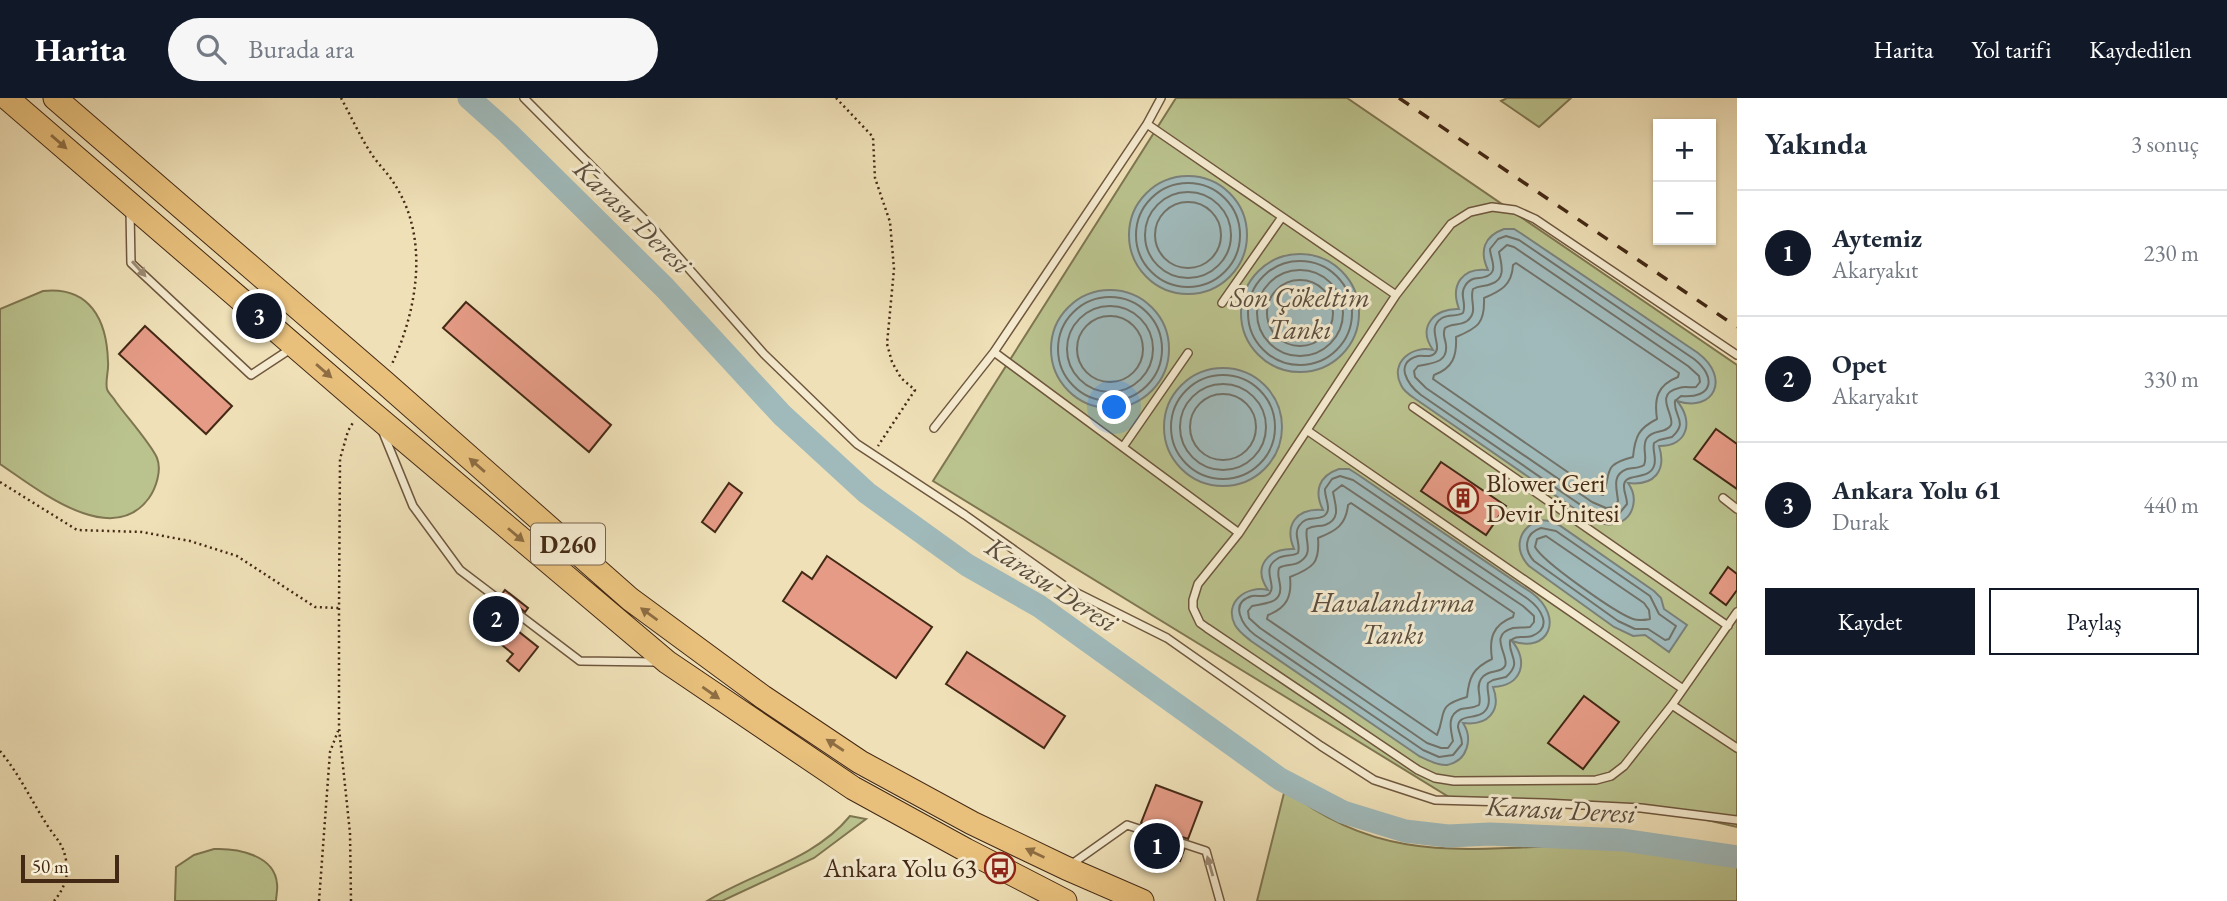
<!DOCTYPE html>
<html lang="tr">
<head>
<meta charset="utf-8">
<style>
  :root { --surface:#fff; --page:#f6f6f7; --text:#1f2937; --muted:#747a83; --line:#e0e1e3; --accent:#111827 }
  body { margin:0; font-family:"EB Garamond",serif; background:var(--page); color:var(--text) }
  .controls { position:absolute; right:21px; top:21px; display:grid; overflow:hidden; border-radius:0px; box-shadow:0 2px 5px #0004 }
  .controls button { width:63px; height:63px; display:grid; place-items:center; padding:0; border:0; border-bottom:2px solid var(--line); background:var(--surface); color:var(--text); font:35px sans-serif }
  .scale { position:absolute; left:21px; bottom:18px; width:98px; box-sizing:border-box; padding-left:7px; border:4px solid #442915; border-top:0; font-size:19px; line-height:24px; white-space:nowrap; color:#442915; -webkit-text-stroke:5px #f5ebd0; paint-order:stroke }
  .you { position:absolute; left:1115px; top:310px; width:24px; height:24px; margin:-18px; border:5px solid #fff; border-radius:50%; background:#1a73e8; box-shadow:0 0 0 10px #1a73e833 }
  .badge { display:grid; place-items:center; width:46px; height:46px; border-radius:50%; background:var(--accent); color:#fff; font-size:23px; font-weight:700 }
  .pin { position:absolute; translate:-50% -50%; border:4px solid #fff; box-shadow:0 2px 7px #0006 }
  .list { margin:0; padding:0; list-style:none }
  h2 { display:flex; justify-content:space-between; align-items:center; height:91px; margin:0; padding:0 28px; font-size:30px }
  h2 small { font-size:23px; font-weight:400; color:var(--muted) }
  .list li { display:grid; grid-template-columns:46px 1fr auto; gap:21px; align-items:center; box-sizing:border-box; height:126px; padding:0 28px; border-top:2px solid var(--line) }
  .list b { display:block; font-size:26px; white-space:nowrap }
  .list p { margin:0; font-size:23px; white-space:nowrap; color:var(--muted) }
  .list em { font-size:23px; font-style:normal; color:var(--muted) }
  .actions { display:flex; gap:14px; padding:21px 28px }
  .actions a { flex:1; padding:16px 0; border:2px solid var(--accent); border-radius:0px; text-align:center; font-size:24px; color:var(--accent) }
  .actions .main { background:var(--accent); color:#fff }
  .icon { flex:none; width:38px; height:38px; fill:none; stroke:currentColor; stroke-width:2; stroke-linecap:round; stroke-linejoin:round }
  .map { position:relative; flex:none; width:1737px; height:803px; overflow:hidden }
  header { display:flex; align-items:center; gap:42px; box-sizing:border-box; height:98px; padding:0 35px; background:var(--accent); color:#fff }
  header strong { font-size:33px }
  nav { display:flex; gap:38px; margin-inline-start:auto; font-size:24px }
  .search { width:490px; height:63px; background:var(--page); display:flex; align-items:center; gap:18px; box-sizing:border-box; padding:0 24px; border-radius:38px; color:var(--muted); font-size:26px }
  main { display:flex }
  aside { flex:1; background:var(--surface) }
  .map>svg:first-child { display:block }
  .green { fill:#bac28d; stroke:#7f7651; stroke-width:2 }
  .water { fill:#a0babb; stroke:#7b8079; stroke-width:2 }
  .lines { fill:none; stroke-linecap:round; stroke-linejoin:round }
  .shore { stroke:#727268; stroke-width:2 }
  .river { stroke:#a0babb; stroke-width:23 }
  .building { fill:#e59b86; stroke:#442915; stroke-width:2 }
  .service-casing { stroke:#6f573e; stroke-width:10 }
  .trunk-casing { stroke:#442915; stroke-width:25 }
  .path { stroke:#442915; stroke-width:2.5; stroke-dasharray:2 3.5; stroke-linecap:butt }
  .service { stroke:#f5ebd0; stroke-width:7 }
  .trunk { stroke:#e8c07c; stroke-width:23 }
  .rail { stroke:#442915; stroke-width:3.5; stroke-dasharray:12 12; stroke-linecap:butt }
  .oneway { fill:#8e6d43 }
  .oneway2 { fill:#9c8a72 }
  .labels { text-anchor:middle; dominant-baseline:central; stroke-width:6; stroke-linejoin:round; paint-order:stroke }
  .shield { fill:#f5ebd0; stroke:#79634d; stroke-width:2 }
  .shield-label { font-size:24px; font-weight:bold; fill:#442915 }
  .poi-label { font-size:26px; fill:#442915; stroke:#f5ebd0; text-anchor:start }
  .water-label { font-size:28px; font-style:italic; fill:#5b4d3e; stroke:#f5ebd0 }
</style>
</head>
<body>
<header>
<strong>Harita</strong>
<div class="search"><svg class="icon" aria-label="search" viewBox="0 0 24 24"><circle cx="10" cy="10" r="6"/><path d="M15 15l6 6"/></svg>Burada ara</div>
<nav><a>Harita</a><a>Yol tarifi</a><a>Kaydedilen</a></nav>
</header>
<main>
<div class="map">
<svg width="1737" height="803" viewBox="0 0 1737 803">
  <rect width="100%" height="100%" fill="#efe0b7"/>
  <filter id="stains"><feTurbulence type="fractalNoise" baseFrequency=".00286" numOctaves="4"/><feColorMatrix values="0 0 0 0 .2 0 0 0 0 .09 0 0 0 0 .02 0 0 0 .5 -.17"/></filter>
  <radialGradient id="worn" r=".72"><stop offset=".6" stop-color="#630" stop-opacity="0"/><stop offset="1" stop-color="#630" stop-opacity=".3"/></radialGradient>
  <path class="green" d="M1176,0H1347L1737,267V729L1681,716L1449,699L933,383Z
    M1507,0H1571L1539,29L1501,3Z
    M43,193C90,188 107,222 108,264C109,272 105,283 107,291C108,295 114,300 116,304C126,318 151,346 157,360C162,372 156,390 149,400C111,452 36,390 0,366V211Z
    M1285,691C1382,768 1468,750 1582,747C1634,746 1686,751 1737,758V803H1257Z
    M850,718L866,721L814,760L722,803H707C754,774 814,762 850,718Z
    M214,751C237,750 275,757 277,786C278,791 276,798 276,803H175L176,769L194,757Z"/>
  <path class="water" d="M1129 137a59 59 0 1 1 118 0a59 59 0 1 1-118 0Z
    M1504,131H1514L1522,136L1698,255C1731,280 1714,315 1677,303C1694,323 1688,348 1659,348C1667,373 1654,388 1628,385C1639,400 1634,423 1613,426C1603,428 1593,422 1585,418L1417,302C1411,298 1404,294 1401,287C1389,264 1413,247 1433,252C1417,229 1434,210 1459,211C1450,187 1462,169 1488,172C1479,153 1484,138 1504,131Z
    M1241 215a59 59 0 1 1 118 0a59 59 0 1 1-118 0Z
    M1051 251a59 59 0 1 1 118 0a59 59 0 1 1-118 0Z
    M1164 329a59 59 0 1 1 118 0a59 59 0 1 1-118 0Z
    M1339,371H1349L1357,376L1532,495C1565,520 1548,556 1512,543C1529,563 1522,588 1493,589C1502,613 1488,628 1463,625C1473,640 1468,663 1447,667C1438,668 1427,662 1419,658L1251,543C1245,538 1239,534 1235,527C1223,504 1247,487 1268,492C1252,469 1268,450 1294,451C1284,427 1296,410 1323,412C1314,394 1318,378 1339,371Z
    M1540,422L1550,423L1559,427L1654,493L1661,500L1664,511L1687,527L1669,554L1645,537L1633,538L1614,529L1529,468C1513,451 1518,430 1540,422Z"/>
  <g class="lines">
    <path class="shore" d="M1136 137a52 52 0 1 1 104 0a52 52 0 1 1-104 0Z
      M1145 137a43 43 0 1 1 86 0a43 43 0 1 1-86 0Z
      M1155 137a33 33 0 1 1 66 0a33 33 0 1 1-66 0Z
      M1506,138L1519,142L1694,261C1717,279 1713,301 1681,298L1675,303C1673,318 1689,324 1672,339L1659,342L1654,345C1652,353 1657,360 1654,368C1648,384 1623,373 1624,389C1624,395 1627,399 1627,406L1618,417L1605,419L1588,412L1421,297C1408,287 1393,265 1418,258C1423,257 1430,260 1434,256C1444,248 1425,231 1442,220C1449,216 1456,219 1463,215C1467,205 1459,197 1465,188C1472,176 1481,183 1489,177C1498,172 1490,159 1490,151L1498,141Z
      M1507,147L1514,149L1688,268L1699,278L1700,284L1696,289C1690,290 1685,288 1679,290C1653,296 1675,317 1671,327C1666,336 1653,331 1647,340C1641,349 1648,358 1644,367C1638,371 1633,369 1627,371C1611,377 1617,391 1618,403L1614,409L1606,410L1592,404L1426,290L1415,279L1414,273L1418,268C1430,265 1448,266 1446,247C1445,239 1442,237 1445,230C1452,225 1460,228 1467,223C1479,214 1469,202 1473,191C1480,187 1484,189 1491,186C1507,181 1501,165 1499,154Z
      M1248 215a52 52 0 1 1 104 0a52 52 0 1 1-104 0Z
      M1516,165L1679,275L1678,279C1657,287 1654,301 1657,321C1639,330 1635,338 1633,359C1601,367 1612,375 1603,397L1598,395L1433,281L1434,277C1453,270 1457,258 1456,239C1478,230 1485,225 1484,200C1501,193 1512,187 1513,167Z
      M1257 215a43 43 0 1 1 86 0a43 43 0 1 1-86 0Z
      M1267 215a33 33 0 1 1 66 0a33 33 0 1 1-66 0Z
      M1058 251a52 52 0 1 1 104 0a52 52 0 1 1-104 0Z
      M1067 251a43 43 0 1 1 86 0a43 43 0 1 1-86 0Z
      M1077 251a33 33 0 1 1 66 0a33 33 0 1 1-66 0Z
      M1171 329a52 52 0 1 1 104 0a52 52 0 1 1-104 0Z
      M1180 329a43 43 0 1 1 86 0a43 43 0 1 1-86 0Z
      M1190 329a33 33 0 1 1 66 0a33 33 0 1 1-66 0Z
      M1340,378L1353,382L1528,501C1540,510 1554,529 1532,538C1523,541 1517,536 1510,543C1508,558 1523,564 1506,579L1493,582L1488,585C1486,593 1491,600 1488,608C1482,625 1458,613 1458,629C1459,635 1462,639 1462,646L1453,657L1439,659L1423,652L1255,537C1243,528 1228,505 1252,498C1258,497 1264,500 1269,496C1278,488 1260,471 1277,461C1284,456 1291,459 1298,455C1301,445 1293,437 1299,428C1306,417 1315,423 1324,418C1333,412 1324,399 1325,391L1332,381Z
      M1342,387L1523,508L1534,518V524L1530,529C1524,530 1519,529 1513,530C1487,537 1510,558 1505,568C1501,576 1487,571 1481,581C1475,590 1482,598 1479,607C1472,611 1468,609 1461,611C1446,617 1451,632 1453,643L1448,650H1441L1427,645L1260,530L1249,520L1248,513L1252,508C1265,505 1283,506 1280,487C1279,479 1277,477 1279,470C1286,465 1294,469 1301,463C1314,454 1304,442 1307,431C1314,427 1318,429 1325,427C1342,421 1335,406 1333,394Z
      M1351,405L1514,515L1513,519C1492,527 1489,541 1492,561C1473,570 1469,579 1467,599C1435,608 1447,615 1437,637L1267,521L1268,517C1287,510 1292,498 1290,479C1313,470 1320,465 1318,440C1336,433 1346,427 1348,407Z
      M1541,430L1556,433L1650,498L1659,516L1676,528L1669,541L1665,542L1648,531H1635L1618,523L1534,463C1523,451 1525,435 1541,430Z
      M1546,438L1644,505L1649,512L1650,521C1644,522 1639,523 1633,521C1616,515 1543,464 1535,449L1537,441Z"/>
    <path class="river" d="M469,0L508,35L665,190L782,317L867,395L967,467L1039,508L1280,681L1343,714L1405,733L1448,738L1490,736L1623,742L1737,759"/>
  </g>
  <path class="building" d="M466,204L611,327L589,354L443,230Z
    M145,228L232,308L206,336L119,256Z
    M1716,331L1737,346V391L1694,361Z
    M1441,364L1506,408L1486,437L1421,393Z
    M729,385L742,395L715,434L702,424Z
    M827,458L932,529L896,580L783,503L802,474L812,481Z
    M1728,469L1737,476V492L1726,507L1710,495Z
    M505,492L528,510L525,514L502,496Z
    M494,506L518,523L513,529L538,549L519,573L507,563L513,556L477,527Z
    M967,554L1065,618L1044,650L946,586Z
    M1584,598L1619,624L1583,671L1548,645Z
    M1156,687L1202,704L1188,741L1141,725Z
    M1137,737L1184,752L1180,763L1134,746Z"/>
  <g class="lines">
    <g class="service-casing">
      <path id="service" d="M524,0L653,130L764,256L857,346L965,417L1069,491L1167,540L1321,648L1374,682L1435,702L1544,705L1641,710L1737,722
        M1147,26L1396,197
        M130,113L131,165L251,277L292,250
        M1222,205L1282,119
        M994,254L1239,435
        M1737,257L1535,121L1515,112L1492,109L1470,114L1451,126L1396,197L1239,435L1198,486L1193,502V510L1200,525L1207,530L1418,672L1435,680L1454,683L1596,682L1611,678L1624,668L1672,607L1737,514
        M1413,309L1728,528
        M934,330L994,254L1147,26L1161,0
        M382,332L413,408L460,472L580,563L656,564
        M1308,333L1683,591
        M1123,349L1188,255
        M1723,400L1737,411
        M1672,607L1737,650
        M1069,768L1127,727L1206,753L1220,803"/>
    </g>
    <g class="trunk-casing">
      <path id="trunk" d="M7,0L364,308L667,564L853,690L966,752L1065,803
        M55,0L384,284L630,501L763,599L860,664L972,725L1066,770L1142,803"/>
    </g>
    <path class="path" d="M341,0C352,20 362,43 375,61C382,70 390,78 395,87C430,141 417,214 391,268
      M836,0L873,39L875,80L890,124L894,171L887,246L892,264L901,280L915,292L878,348
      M0,384L77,432L142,434L190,443L237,458L315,509L339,510
      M0,653C20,677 32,704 49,730C56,740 63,747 65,758C70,775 65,790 54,803
      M319,803L330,654L338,633
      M351,803L350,735L339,630V510L340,361L348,333L354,323"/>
    <use href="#service" class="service"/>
    <use href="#trunk" class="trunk"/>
    <path class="rail" d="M1399,0L1737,229"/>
  </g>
  <defs><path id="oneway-solid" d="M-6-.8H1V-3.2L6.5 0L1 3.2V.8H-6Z" transform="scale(1.75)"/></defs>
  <g class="oneway">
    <use href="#oneway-solid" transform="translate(59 44) rotate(41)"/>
    <use href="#oneway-solid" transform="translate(324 273) rotate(41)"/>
    <use href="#oneway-solid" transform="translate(477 367) rotate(-139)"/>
    <use href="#oneway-solid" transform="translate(516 437) rotate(40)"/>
    <use href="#oneway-solid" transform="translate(649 516) rotate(-144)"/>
    <use href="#oneway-solid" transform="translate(711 595) rotate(35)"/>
    <use href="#oneway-solid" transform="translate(835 647) rotate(-147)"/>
    <use href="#oneway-solid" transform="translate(1035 755) rotate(-154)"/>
  </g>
  <g class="oneway2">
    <use href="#oneway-solid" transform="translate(139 171) rotate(48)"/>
    <use href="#oneway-solid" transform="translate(1210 768) rotate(-106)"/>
  </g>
  <defs>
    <g id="building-ring" transform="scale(1.575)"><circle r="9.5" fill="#f5ebd0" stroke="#8f2418" stroke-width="1.5"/><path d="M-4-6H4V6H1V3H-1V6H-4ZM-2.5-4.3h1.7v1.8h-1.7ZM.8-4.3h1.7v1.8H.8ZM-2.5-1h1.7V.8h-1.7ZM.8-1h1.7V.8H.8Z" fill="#8f2418"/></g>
    <g id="bus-ring" transform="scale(1.575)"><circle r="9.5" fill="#f5ebd0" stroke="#8f2418" stroke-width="1.5"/><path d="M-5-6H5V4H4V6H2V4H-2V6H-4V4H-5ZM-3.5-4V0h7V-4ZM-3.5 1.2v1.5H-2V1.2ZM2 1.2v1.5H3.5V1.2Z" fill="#8f2418"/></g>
  </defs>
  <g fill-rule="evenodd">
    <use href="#building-ring" x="1463" y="400"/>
    <use href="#bus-ring" x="1000" y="770"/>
  </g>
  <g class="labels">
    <rect class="shield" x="531" y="425.5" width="74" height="41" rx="5"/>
    <g class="shield-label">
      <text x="568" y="446">D260</text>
    </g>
    <g class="poi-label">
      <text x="1486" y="385">Blower Geri<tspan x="1486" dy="30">Devir Ünitesi</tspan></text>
      <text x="977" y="770" text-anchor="end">Ankara Yolu 63</text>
    </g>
    <g class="water-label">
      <text transform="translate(633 118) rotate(44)">Karasu Deresi</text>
      <text x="1300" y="199">Son Çökeltim<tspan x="1300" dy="32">Tankı</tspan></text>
      <text transform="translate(1052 486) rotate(33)">Karasu Deresi</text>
      <text x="1393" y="504">Havalandırma<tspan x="1393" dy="32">Tankı</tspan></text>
      <text transform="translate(1561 711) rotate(3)">Karasu Deresi</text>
    </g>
  </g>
  <rect width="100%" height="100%" filter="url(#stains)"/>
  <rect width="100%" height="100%" fill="url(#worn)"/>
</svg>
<div class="controls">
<button>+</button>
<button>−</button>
</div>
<div class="scale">50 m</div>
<div class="you"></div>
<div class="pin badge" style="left:1157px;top:748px">1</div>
<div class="pin badge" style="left:496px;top:521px">2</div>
<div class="pin badge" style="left:259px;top:218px">3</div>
</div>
<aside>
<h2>Yakında<small>3 sonuç</small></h2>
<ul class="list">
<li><span class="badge">1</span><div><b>Aytemiz</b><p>Akaryakıt</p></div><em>230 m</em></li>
<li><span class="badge">2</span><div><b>Opet</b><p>Akaryakıt</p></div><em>330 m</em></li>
<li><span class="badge">3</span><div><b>Ankara Yolu 61</b><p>Durak</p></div><em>440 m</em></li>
</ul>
<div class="actions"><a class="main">Kaydet</a><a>Paylaş</a></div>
</aside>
</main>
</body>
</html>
